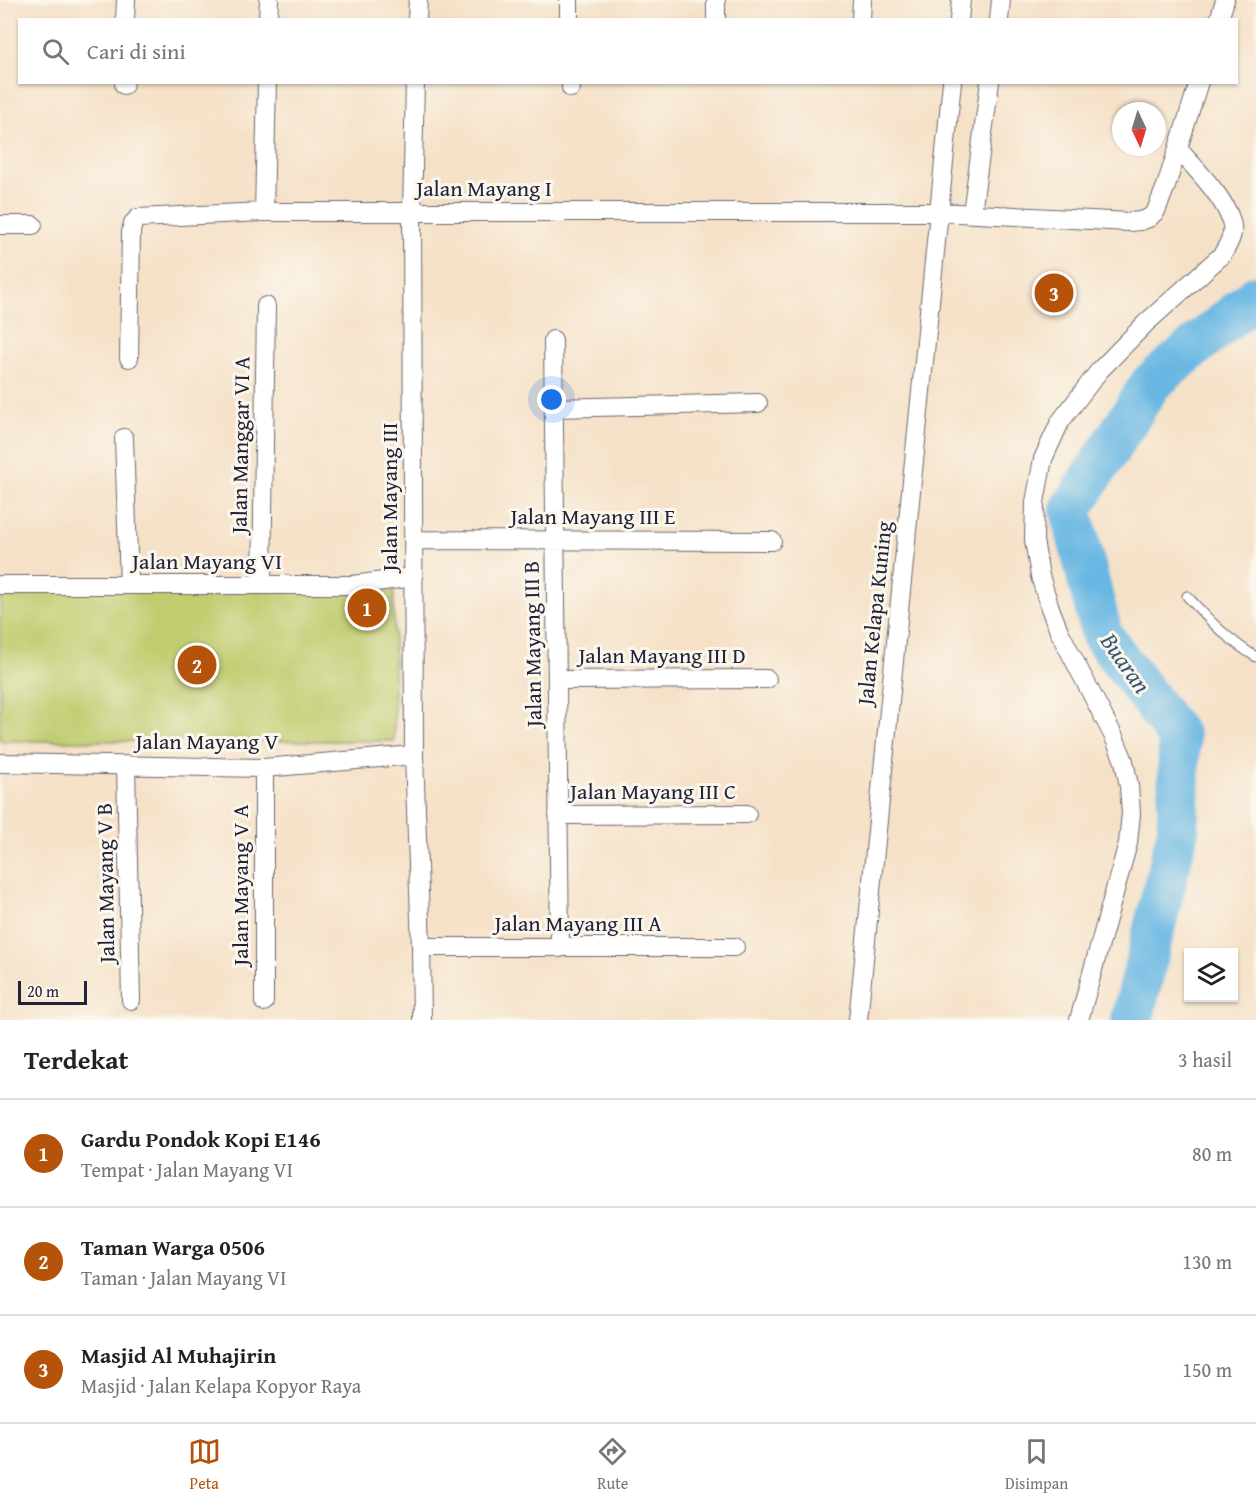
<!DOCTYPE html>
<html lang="id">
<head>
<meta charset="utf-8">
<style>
  :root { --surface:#fff; --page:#f2f2f2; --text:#222; --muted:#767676; --line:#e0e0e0; --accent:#b45309 }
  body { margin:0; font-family:"Gentium Book Plus",serif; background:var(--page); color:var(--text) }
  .controls { position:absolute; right:18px; bottom:18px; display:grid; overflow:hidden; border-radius:0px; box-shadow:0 2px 4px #0004 }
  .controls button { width:54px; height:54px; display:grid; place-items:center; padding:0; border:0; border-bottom:2px solid var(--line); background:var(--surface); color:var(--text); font:30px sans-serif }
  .compass { position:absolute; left:1112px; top:102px; width:54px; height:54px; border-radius:50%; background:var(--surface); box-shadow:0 2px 4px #0004; rotate:176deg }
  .scale { position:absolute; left:18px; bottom:15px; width:69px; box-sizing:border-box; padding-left:6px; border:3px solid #22223b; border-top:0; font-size:16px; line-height:21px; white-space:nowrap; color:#22223b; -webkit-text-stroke:4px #fbf7ec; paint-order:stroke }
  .you { position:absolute; left:552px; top:400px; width:21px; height:21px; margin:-15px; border:4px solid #fff; border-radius:50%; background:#1a73e8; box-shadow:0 0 0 9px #1a73e833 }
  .badge { display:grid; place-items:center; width:39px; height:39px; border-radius:50%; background:var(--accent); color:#fff; font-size:20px; font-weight:700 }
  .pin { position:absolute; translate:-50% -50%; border:3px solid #fff; box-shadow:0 2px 6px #0006 }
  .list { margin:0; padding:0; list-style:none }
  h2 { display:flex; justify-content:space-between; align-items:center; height:78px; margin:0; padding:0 24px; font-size:26px }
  h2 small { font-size:20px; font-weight:400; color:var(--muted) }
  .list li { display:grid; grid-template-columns:39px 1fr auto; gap:18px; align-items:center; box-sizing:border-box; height:108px; padding:0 24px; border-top:2px solid var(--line) }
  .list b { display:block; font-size:22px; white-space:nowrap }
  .list p { margin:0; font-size:20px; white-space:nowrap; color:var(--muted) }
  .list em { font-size:20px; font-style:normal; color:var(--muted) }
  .icon { flex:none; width:33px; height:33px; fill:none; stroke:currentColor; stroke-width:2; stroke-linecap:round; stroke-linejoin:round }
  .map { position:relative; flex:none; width:1256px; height:1020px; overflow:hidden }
  .search { position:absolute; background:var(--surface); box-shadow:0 2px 4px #0004; left:18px; right:18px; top:18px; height:66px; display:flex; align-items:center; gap:15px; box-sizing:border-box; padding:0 21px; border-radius:0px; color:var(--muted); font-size:22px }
  .sheet { height:402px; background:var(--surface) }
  nav { display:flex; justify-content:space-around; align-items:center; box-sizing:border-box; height:84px; border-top:2px solid var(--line); background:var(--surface); font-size:16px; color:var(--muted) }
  nav a { display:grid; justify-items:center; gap:3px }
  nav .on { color:var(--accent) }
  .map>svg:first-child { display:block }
  .green { fill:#c0cc6e; stroke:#717754; stroke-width:1.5 }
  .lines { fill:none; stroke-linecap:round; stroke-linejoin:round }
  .river { stroke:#69b7e3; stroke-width:42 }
  .lane-casing { stroke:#6c656c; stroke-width:11 }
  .street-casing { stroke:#6c656c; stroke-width:20 }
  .lane { stroke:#fff; stroke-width:9 }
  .street { stroke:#fff; stroke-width:18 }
  .labels { text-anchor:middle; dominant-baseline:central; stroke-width:6; stroke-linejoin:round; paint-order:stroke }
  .street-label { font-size:22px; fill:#22223b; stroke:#fbf7ec }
  .water-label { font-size:24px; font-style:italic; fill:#3b5676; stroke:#fbf7ec }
</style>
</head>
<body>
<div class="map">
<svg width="1256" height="1020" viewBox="0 0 1256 1020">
  <rect width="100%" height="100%" fill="#fbf7ec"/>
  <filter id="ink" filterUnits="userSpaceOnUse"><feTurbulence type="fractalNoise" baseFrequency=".0167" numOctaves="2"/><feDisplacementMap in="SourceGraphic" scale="12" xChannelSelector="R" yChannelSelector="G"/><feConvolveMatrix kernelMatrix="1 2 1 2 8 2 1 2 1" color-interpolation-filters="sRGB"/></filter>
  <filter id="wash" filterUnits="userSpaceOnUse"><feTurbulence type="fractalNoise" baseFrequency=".008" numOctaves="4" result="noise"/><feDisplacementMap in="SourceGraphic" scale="24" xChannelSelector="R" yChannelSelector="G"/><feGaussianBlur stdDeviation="1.35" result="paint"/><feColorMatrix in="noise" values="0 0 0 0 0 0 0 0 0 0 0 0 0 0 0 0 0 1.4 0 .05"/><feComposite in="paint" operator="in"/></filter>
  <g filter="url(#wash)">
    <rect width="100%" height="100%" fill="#f5e1c7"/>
    <path class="green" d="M0,590H394V741H0Z"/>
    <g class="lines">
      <path class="river" d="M1132,1020L1178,830L1179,738L1102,635L1071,510L1151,383L1256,296"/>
    </g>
  </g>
  <g filter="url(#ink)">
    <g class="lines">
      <g class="lane-casing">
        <path id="lane" d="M1187,596C1209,620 1228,640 1256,657"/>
      </g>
      <g class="street-casing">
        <path id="street" d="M569,0V20
          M125,20L126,0
          M268,20L269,0
          M417,20L418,0
          M716,20V0
          M861,20L862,0
          M959,20L961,0
          M999,20L1001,0
          M1219,20L1225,0
          M415,82L412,211L414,755L421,947L422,1020
          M571,82V88
          M124,85V82
          M264,212L267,82
          M972,213L990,82
          M0,225H33
          M553,340L560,948
          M129,358L131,232L133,223L138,218L264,212H938L1129,222L1140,221L1149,218L1156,211L1166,186L1199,82
          M554,408L758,403
          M124,438L129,584
          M414,540L772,541
          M0,585H353L414,577
          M262,585L266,306
          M557,680L767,679
          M0,763L264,768L414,755
          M126,765L131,1000
          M264,768V1002
          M558,815L747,814
          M421,947H735
          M858,1020L952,82
          M1079,1020L1128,843L1131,813L1129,786L1124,761L1114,737L1059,631L1050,608L1040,576L1034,540L1035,502L1043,459L1060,422L1099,371L1146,323L1222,255C1226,248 1231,241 1232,233C1236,208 1194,167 1178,149"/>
      </g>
      <use href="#lane" class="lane"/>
      <use href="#street" class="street"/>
    </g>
  </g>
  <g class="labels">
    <g class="street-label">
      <text x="484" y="188">Jalan Mayang I</text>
      <text transform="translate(240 445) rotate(-89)">Jalan Manggar VI A</text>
      <text transform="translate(389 497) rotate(-90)">Jalan Mayang III</text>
      <text x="593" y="516">Jalan Mayang III E</text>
      <text x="207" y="561">Jalan Mayang VI</text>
      <text transform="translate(874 613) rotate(-84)">Jalan Kelapa Kuning</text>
      <text transform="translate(532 644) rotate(-91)">Jalan Mayang III B</text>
      <text x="662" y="655">Jalan Mayang III D</text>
      <text x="207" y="741">Jalan Mayang V</text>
      <text x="653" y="791">Jalan Mayang III C</text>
      <text transform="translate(105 883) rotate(-91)">Jalan Mayang V B</text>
      <text transform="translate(240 885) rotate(-90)">Jalan Mayang V A</text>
      <text x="578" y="923">Jalan Mayang III A</text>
    </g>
    <g class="water-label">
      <text transform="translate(1126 663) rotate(55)">Buaran</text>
    </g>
  </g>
</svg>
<div class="controls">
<button><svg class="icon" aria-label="layers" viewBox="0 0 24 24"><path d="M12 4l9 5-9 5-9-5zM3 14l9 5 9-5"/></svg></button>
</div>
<svg class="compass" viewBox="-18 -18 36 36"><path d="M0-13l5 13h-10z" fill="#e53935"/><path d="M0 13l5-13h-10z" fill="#767676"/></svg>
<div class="scale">20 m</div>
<div class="you"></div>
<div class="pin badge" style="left:367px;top:608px">1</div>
<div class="pin badge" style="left:197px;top:665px">2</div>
<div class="pin badge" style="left:1054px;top:293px">3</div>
<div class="search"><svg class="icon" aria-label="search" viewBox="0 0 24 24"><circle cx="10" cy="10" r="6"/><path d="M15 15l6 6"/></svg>Cari di sini</div>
</div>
<section class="sheet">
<h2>Terdekat<small>3 hasil</small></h2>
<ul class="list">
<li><span class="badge">1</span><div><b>Gardu Pondok Kopi E146</b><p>Tempat · Jalan Mayang VI</p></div><em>80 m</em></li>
<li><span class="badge">2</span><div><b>Taman Warga 0506</b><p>Taman · Jalan Mayang VI</p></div><em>130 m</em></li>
<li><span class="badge">3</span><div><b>Masjid Al Muhajirin</b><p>Masjid · Jalan Kelapa Kopyor Raya</p></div><em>150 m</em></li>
</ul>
</section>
<nav>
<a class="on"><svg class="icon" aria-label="map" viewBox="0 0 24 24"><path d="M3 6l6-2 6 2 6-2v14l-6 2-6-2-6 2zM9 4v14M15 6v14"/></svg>Peta</a>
<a><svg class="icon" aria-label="directions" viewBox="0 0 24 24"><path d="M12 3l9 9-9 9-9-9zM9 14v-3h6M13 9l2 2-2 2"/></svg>Rute</a>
<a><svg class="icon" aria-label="saved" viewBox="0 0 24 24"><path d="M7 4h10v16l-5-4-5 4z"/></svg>Disimpan</a>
</nav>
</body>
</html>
